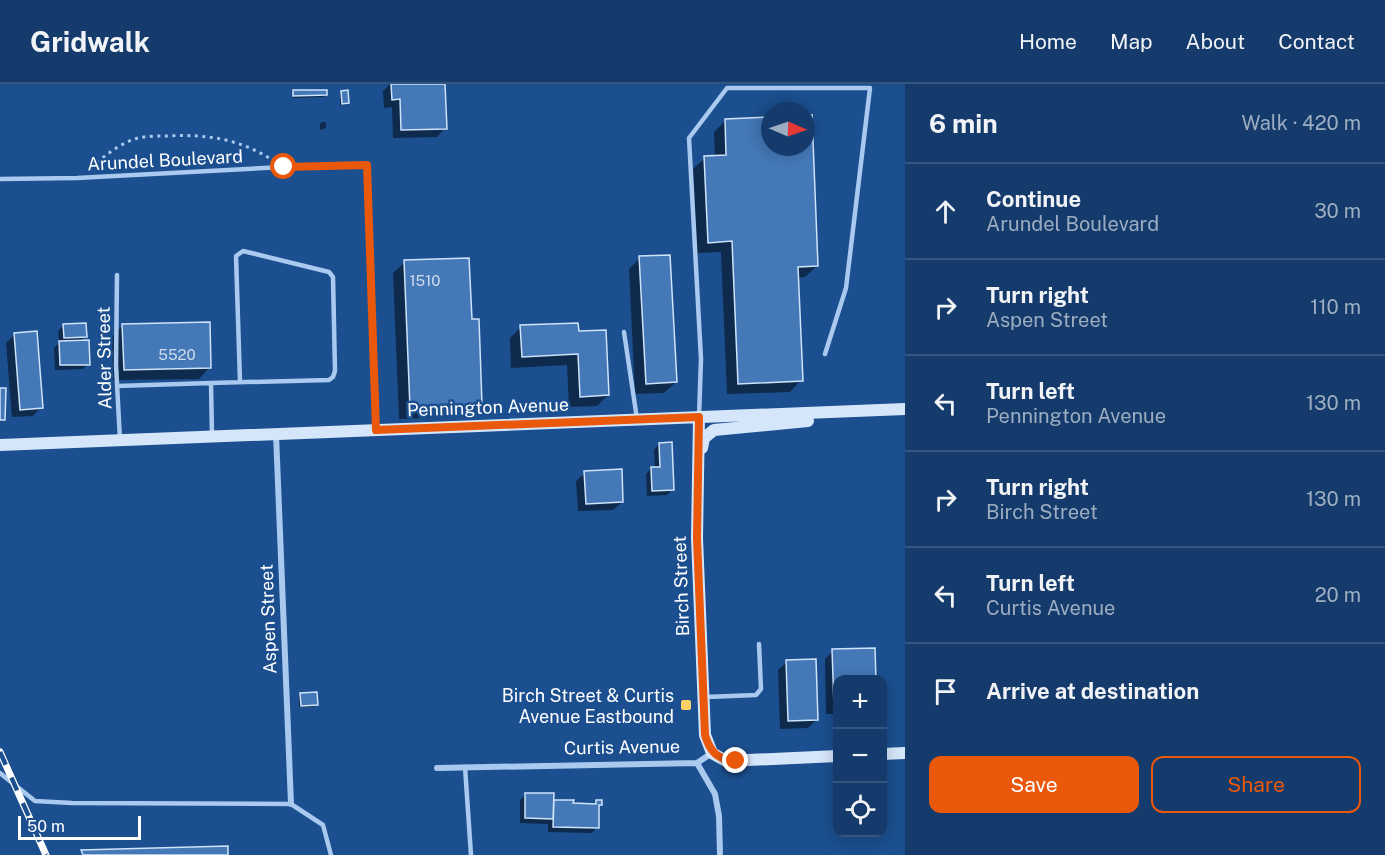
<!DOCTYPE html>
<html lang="en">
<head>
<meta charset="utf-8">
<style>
  :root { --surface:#143b6b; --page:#1d4271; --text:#f1f3f6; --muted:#9dadc1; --line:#33557e; --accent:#ea580c }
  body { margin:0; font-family:"Public Sans",sans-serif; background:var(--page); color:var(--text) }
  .controls { position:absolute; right:18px; bottom:18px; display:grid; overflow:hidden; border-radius:12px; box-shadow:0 3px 15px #0003 }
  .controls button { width:54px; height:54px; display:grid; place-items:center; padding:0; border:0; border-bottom:2px solid var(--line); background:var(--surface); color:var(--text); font:30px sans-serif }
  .compass { position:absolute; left:761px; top:18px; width:54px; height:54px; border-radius:50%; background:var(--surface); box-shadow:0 3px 15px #0003; rotate:92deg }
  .scale { position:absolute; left:18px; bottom:15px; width:123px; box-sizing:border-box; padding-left:6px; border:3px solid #fff; border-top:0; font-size:16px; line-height:21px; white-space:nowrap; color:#fff; -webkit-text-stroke:4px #1b4f8f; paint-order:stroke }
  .stop { position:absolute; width:18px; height:18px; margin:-14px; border:4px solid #ea580c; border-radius:50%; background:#fff }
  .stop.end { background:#ea580c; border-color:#fff; box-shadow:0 2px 6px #0008 }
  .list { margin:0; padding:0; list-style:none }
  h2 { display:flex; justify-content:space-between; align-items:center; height:78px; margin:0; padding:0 24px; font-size:26px }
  h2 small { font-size:20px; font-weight:400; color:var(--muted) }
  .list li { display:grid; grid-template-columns:39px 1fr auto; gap:18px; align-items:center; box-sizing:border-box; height:96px; padding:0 24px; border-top:2px solid var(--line) }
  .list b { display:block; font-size:22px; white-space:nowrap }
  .list p { margin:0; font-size:20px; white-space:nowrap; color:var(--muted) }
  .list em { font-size:20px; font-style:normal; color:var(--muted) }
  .actions { display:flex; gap:12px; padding:18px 24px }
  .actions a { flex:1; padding:14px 0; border:2px solid var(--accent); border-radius:12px; text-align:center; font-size:21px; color:var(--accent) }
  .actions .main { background:var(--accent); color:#fff }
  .icon { flex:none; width:33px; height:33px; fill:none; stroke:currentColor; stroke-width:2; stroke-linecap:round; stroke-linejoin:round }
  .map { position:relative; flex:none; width:905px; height:771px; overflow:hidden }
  header { display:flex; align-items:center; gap:36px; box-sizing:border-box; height:84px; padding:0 30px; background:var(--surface); border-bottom:2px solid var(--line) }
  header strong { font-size:28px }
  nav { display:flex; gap:33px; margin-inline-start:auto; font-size:21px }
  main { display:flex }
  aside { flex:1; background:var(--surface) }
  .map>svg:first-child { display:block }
  .shadow { fill:#0007 }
  .building { fill:#4478b7; stroke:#cfe3fa; stroke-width:1.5 }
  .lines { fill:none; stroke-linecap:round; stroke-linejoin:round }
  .path { stroke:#a9c9ee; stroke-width:3; stroke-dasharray:3 4.5; stroke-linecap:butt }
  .service { stroke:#a9c9ee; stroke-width:4.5 }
  .minor { stroke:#a9c9ee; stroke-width:6 }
  .secondary { stroke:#d6e6fa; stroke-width:12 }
  .rail-casing { stroke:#fff; stroke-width:7 }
  .rail { stroke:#1b4f8f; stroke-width:4.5; stroke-dasharray:14; stroke-linecap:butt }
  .route { stroke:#ea580c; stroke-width:8 }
  .poi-dot { fill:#ffd166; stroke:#1b4f8f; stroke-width:2 }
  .labels { text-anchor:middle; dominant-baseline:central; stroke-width:5; stroke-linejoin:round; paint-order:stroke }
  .number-label { font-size:15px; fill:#d0dded }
  .street-label { font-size:18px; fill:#fff; stroke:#1b4f8f }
  .poi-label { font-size:18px; fill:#fff; stroke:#1b4f8f; text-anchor:end }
</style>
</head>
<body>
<header>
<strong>Gridwalk</strong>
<nav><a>Home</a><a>Map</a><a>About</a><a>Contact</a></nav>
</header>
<main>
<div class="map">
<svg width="905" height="771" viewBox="0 0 905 771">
  <rect width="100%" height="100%" fill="#1b4f8f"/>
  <path class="shadow" d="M390,0H444L445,44L437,53L393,54L392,23L384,24L383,7Z
    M294,8L326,11L323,13L292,14Z
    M342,8L347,19L345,21H340V10Z
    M806,33L817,182L805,193L797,194L801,296L790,308L727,310L721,168L697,169L693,85L705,74L715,73L714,48L725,37L770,35V63H806Z
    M322,38H326V44L320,46V40Z
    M640,174L676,298L664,309L635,310L629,185Z
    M405,178L470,237L481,321L469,332L399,335L393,189Z
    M64,241L85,252L80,258L88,280L83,285L55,286L54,264L59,259L58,247Z
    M123,241L210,283L199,295L113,296L112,253Z
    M521,243L578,249L608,311L597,322L569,323L567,281L511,284L510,254Z
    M15,250L41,323L33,332L12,333L6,259Z
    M659,360L673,405L667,411L647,412L646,390L651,385L655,384L654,366Z
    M585,389L622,418L613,426L578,427L576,397Z
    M833,567L838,596V645L836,630H826L825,575Z
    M787,578L817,635L808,644L780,645L778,586Z
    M301,610L316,621L314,623H299V613Z
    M526,710L552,717L572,718V721H593L597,717L601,720L598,723L597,743L592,749L548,748V740L520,739V716Z"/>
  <path class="building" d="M391,0H445L447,45L401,46L400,15L392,16Z
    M293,6H327V11L293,12Z
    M348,6L349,19L342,20L341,7Z
    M812,31L818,182L798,183L803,297L738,300L732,157L708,159L704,72L726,71L725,35L770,33V63H806V32Z
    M670,171L677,298L646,300L639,172Z
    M469,174L472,235H479L482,321L410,324L404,176Z
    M210,238L211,284L124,286L122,240Z
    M86,239L87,253L64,254L63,240Z
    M578,239L579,247L606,246L609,311L580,313L578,270L522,273L520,241Z
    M37,247L43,324L20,326L14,249Z
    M89,256L90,281H60L59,257Z
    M0,304H6L5,336H0Z
    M672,358L674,406L652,407L651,383H660L659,359Z
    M622,385L623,418L586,420L584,387Z
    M875,564L876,596H838V622L834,623L832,565Z
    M816,575L818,636L788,637L786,576Z
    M317,608L318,621L301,622L300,609Z
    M525,709H554L553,735L525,734Z
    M554,716H574L573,719L596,720V716H602V721H599V744L553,743Z
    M228,762V771H83L81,766Z"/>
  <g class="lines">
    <path class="path" d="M91,83C105,72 120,59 138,54C147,52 157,52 166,52C203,50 237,54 269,74"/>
    <path class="service" d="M0,95L77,94L283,83L367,81
      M117,191L116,281L120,356
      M624,248L637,335
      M117,302L211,299
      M699,333L701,275L689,54L727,4H870L846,204L825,270
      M212,352L211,299L329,296L333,293L335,287L333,193L329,188L243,167L236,172L240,298
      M706,613L756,611L761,605L759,560
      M465,683L471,771
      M0,689L35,717L72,719L291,720L323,741L331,771"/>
    <path class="minor" d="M367,81L376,346
      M276,350L291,720
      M697,679L715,710L719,732L720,771
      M437,684L697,679L712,669"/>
    <path class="secondary" d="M699,333L697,454L705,651L712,669L726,677L838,672
      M0,361L905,325
      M702,364L704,354L714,346L808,337
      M882,670L905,669"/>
    <g class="rail-casing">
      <path id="rail" d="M0,668L46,771"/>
    </g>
    <use href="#rail" class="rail"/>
  </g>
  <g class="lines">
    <path class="route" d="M284,83L367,81L376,346L699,333L697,454L705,651C710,668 718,676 736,677"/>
  </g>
  <rect class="poi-dot" x="680" y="615" width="12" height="12" rx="3"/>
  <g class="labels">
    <g class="number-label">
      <text x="425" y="196">1510</text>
      <text x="177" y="270">5520</text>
    </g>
    <g class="street-label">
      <text transform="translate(165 76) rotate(-3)">Arundel Boulevard</text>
      <text transform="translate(104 274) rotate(-91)">Alder Street</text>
      <text transform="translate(488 323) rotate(-2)">Pennington Avenue</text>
      <text transform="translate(681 502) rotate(-92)">Birch Street</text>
      <text transform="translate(268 535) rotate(-92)">Aspen Street</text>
      <text transform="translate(622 663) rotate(-1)">Curtis Avenue</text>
    </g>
    <g class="poi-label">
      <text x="674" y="611">Birch Street &amp; Curtis<tspan x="674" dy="21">Avenue Eastbound</tspan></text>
    </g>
  </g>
</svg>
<div class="controls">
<button>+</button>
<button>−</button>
<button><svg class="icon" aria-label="locate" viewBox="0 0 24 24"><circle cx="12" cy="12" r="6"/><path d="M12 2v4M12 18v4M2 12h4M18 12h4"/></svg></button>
</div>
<svg class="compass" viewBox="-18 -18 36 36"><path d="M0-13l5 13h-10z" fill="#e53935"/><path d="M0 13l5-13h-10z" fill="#9dadc1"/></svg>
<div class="scale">50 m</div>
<div class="stop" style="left:284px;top:83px"></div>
<div class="stop end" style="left:736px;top:677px"></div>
</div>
<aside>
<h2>6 min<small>Walk · 420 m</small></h2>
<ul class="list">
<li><svg class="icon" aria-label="ahead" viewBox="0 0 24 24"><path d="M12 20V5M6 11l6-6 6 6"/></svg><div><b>Continue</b><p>Arundel Boulevard</p></div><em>30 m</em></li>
<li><svg class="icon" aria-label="right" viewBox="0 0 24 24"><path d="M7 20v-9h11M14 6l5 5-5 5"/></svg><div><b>Turn right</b><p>Aspen Street</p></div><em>110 m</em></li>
<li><svg class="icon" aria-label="left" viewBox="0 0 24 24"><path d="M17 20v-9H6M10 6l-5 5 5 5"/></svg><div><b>Turn left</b><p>Pennington Avenue</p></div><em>130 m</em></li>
<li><svg class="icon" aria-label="right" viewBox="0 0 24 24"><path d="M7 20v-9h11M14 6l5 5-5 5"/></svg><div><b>Turn right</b><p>Birch Street</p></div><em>130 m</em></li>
<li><svg class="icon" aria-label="left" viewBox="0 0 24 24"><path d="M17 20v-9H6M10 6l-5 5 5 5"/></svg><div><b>Turn left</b><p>Curtis Avenue</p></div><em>20 m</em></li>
<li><svg class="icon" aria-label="arrive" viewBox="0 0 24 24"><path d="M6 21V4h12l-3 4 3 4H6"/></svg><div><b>Arrive at destination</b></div></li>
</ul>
<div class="actions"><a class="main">Save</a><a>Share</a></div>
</aside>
</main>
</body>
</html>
